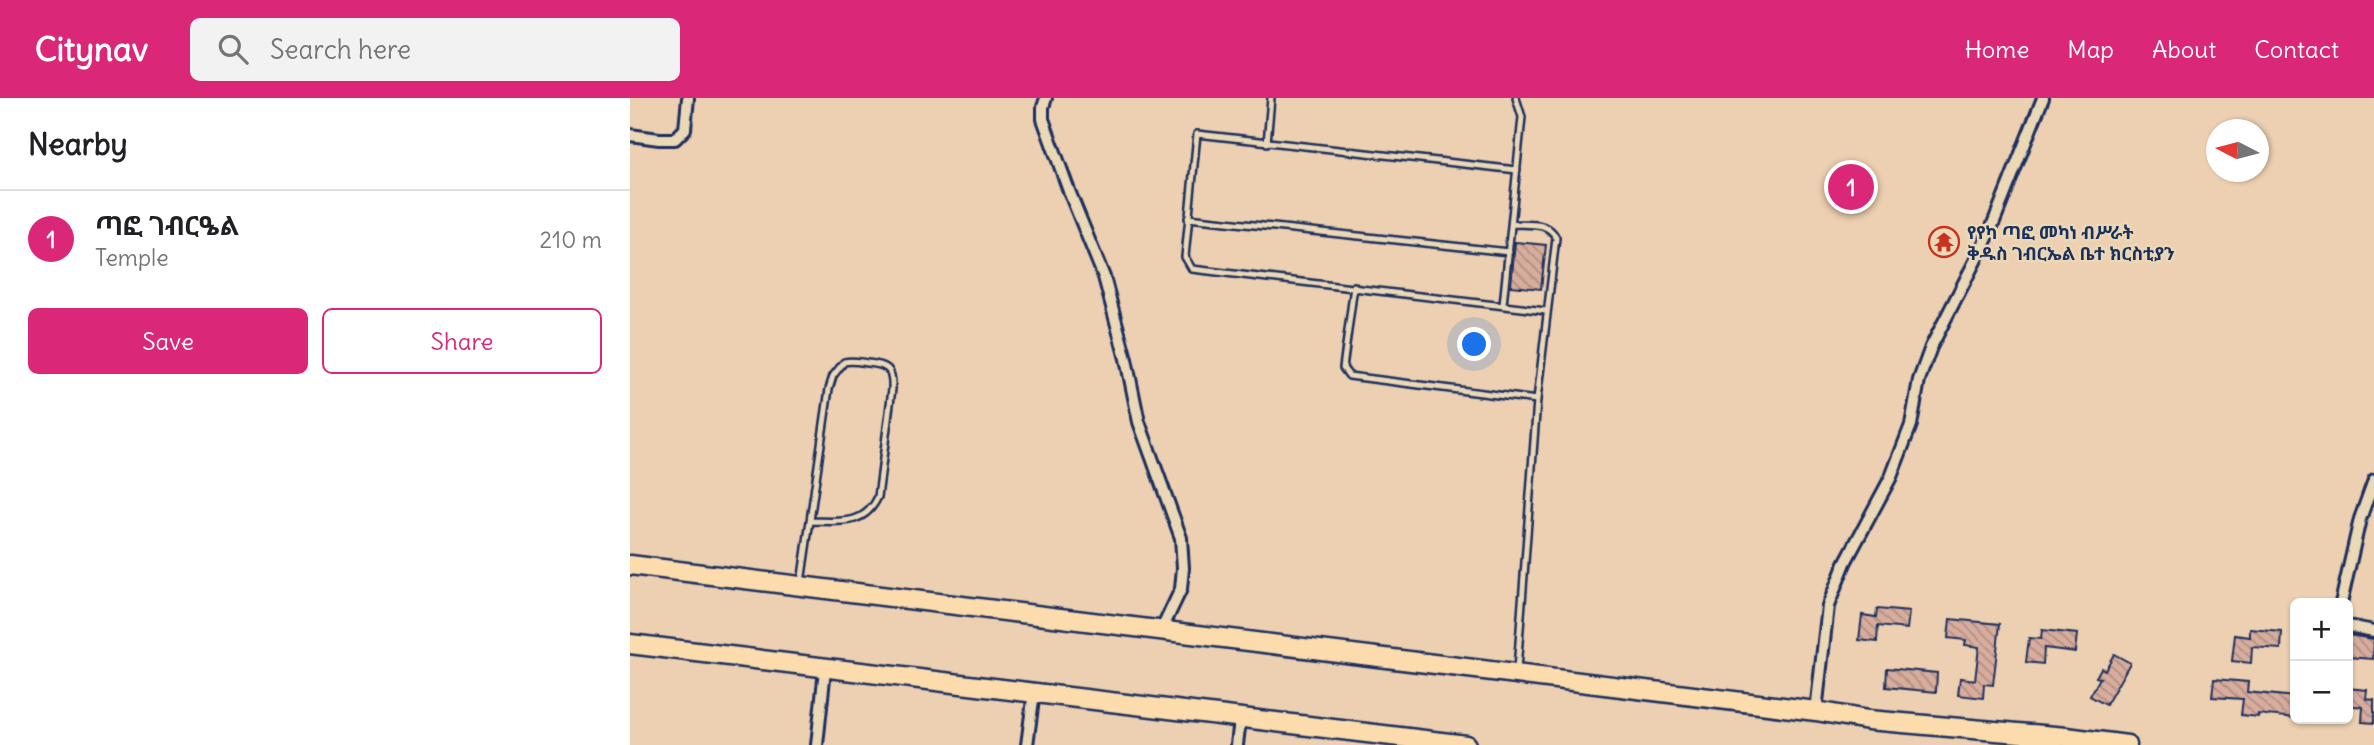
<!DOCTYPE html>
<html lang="en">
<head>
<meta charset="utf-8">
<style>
  :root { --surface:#fff; --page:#f2f2f2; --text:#202124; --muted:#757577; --line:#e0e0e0; --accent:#db2777 }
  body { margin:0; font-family:Delius,"Noto Sans Ethiopic",sans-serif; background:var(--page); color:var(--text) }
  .controls { position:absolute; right:21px; bottom:21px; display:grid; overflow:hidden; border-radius:10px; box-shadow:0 2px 5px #0004 }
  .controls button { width:63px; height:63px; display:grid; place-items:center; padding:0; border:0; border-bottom:2px solid var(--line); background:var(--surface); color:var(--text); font:35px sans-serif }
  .compass { position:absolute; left:1576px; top:21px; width:63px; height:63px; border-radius:50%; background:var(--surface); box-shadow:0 2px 5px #0004; rotate:276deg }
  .you { position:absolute; left:845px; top:247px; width:24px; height:24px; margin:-18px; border:5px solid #fff; border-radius:50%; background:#1a73e8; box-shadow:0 0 0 10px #1a73e833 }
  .badge { display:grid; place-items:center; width:46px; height:46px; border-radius:50%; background:var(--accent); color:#fff; font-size:23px; font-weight:700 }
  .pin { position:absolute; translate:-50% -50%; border:4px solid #fff; box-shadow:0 2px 7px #0006 }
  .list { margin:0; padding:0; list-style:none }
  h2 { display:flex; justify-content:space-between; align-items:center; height:91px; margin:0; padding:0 28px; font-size:30px }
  h2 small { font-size:23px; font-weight:400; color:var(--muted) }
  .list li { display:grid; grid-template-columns:46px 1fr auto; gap:21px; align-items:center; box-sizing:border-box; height:98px; padding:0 28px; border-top:2px solid var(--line) }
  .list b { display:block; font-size:26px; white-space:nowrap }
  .list p { margin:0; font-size:23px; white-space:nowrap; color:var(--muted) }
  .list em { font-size:23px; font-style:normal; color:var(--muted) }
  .actions { display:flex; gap:14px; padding:21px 28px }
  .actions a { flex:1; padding:16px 0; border:2px solid var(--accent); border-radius:10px; text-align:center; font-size:24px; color:var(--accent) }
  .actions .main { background:var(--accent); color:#fff }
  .icon { flex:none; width:38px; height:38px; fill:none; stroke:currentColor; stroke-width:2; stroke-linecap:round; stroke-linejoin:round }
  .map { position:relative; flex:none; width:1744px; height:647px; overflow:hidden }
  header { display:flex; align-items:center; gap:42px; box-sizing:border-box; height:98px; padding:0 35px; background:var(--accent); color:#fff }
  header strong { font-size:33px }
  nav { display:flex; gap:38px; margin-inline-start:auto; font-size:24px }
  .search { width:490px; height:63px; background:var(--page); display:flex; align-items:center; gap:18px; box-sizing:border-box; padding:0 24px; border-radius:10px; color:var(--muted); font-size:26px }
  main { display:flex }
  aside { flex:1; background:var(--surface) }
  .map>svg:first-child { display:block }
  .building { fill:url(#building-back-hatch); stroke:#1b2f5e; stroke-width:2 }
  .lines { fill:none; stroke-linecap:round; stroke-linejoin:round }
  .service-casing { stroke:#1b2f5e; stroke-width:10 }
  .minor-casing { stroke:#1b2f5e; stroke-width:16 }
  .trunk-casing { stroke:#1b2f5e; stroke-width:23 }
  .service { stroke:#ebd8b6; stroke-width:5 }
  .minor { stroke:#ebd8b6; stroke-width:10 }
  .trunk { stroke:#fcdcac; stroke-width:18 }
  .labels { text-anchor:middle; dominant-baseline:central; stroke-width:5; stroke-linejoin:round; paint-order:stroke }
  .poi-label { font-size:18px; font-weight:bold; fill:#1b2f5e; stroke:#ebd8b6; text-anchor:start }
</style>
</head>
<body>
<header>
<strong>Citynav</strong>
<div class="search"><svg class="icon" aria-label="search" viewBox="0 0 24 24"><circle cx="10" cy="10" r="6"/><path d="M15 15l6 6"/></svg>Search here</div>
<nav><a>Home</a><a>Map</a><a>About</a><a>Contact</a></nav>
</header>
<main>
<aside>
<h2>Nearby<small></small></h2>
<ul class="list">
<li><span class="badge">1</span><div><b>ጣፎ ገብርዔል</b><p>Temple</p></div><em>210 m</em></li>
</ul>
<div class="actions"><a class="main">Save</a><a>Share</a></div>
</aside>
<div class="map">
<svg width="1744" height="647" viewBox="0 0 1744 647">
  <defs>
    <pattern id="building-back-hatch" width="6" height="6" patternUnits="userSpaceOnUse" patternTransform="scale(1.75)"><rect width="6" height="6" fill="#d9ad9d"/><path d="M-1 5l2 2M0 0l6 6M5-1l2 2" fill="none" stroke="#af8d83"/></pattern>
  </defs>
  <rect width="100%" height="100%" fill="#edd0b1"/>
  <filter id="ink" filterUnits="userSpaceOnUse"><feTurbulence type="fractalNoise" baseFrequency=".0143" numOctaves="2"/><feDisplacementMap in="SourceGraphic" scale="14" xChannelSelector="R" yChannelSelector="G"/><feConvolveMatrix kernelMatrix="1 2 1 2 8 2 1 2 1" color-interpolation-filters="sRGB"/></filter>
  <g filter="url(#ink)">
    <path class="building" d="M885,144L916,147L911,191L881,188Z
      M1247,511L1279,514L1277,531L1248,528L1247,544L1229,542L1232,517L1246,519Z
      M1320,521L1370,526L1363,587L1354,586L1353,600L1328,597L1330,580L1345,582L1349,549L1335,547L1336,542L1318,540Z
      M1620,531L1652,534L1651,551L1622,549L1621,565L1602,563L1605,537L1620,539Z
      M1412,532L1447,536L1445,554L1414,550L1413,566L1396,564L1399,540L1411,541Z
      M1718,537L1744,541L1743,561L1718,559Z
      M1484,556L1500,565L1476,607L1460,598L1470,580L1466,579L1471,570L1475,572Z
      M1257,570L1307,575L1306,594L1256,589Z
      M1584,581L1618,584L1617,594L1665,599V620L1628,616V619L1611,617L1613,601L1582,599Z
      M1718,590L1737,592L1736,601L1744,602V625L1732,624L1733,609L1718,607Z"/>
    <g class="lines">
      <g class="service-casing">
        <path id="service" d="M637,45L641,0
          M887,72L567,36L555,159L562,171L916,213
          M558,120L879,154
          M883,126C898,127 919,123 926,140L907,302L887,572
          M724,188L713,270L719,278L907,302
          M873,207L892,19L886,0
          M171,485L199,291L203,278L214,264C222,262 230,264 238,265C258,267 263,271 262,291L248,399C234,429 209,423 180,423"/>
      </g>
      <g class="minor-casing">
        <path id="minor" d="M416,0L413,9V21L439,93L474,179L496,261L509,324L551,440L553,470L551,491L532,531
          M0,37L29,41H45L55,31L58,0
          M1711,505L1730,421L1744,382
          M1718,528L1744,533
          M1186,613L1198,508L1215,465L1261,379L1281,327L1289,282L1301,249L1359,136L1413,0
          M187,647L195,571
          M397,647L404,594
          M607,647L610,621"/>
      </g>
      <g class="trunk-casing">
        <path id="trunk" d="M0,467L1186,613L1238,622L1436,639L1497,647
          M0,546L836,647"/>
      </g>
      <use href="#service" class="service"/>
      <use href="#minor" class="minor"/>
      <use href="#trunk" class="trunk"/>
    </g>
  </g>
  <defs>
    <g id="temple-ring" transform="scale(1.575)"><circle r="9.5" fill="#ebd8b6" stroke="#c8321e" stroke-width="1.5"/><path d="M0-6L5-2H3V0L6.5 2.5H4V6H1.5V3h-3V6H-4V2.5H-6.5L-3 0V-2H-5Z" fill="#c8321e"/></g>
  </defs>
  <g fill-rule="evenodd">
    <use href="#temple-ring" x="1314" y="144"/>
  </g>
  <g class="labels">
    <g class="poi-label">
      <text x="1337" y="134">የየካ ጣፎ መካነ ብሥራት<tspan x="1337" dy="21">ቅዱስ ገብርኤል ቤተ ክርስቲያን</tspan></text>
    </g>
  </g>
</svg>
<div class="controls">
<button>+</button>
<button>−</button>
</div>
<svg class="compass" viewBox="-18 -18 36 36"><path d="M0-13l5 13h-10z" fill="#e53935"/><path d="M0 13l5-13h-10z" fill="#757577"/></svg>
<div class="you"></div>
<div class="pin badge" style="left:1221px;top:89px">1</div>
</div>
</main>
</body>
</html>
